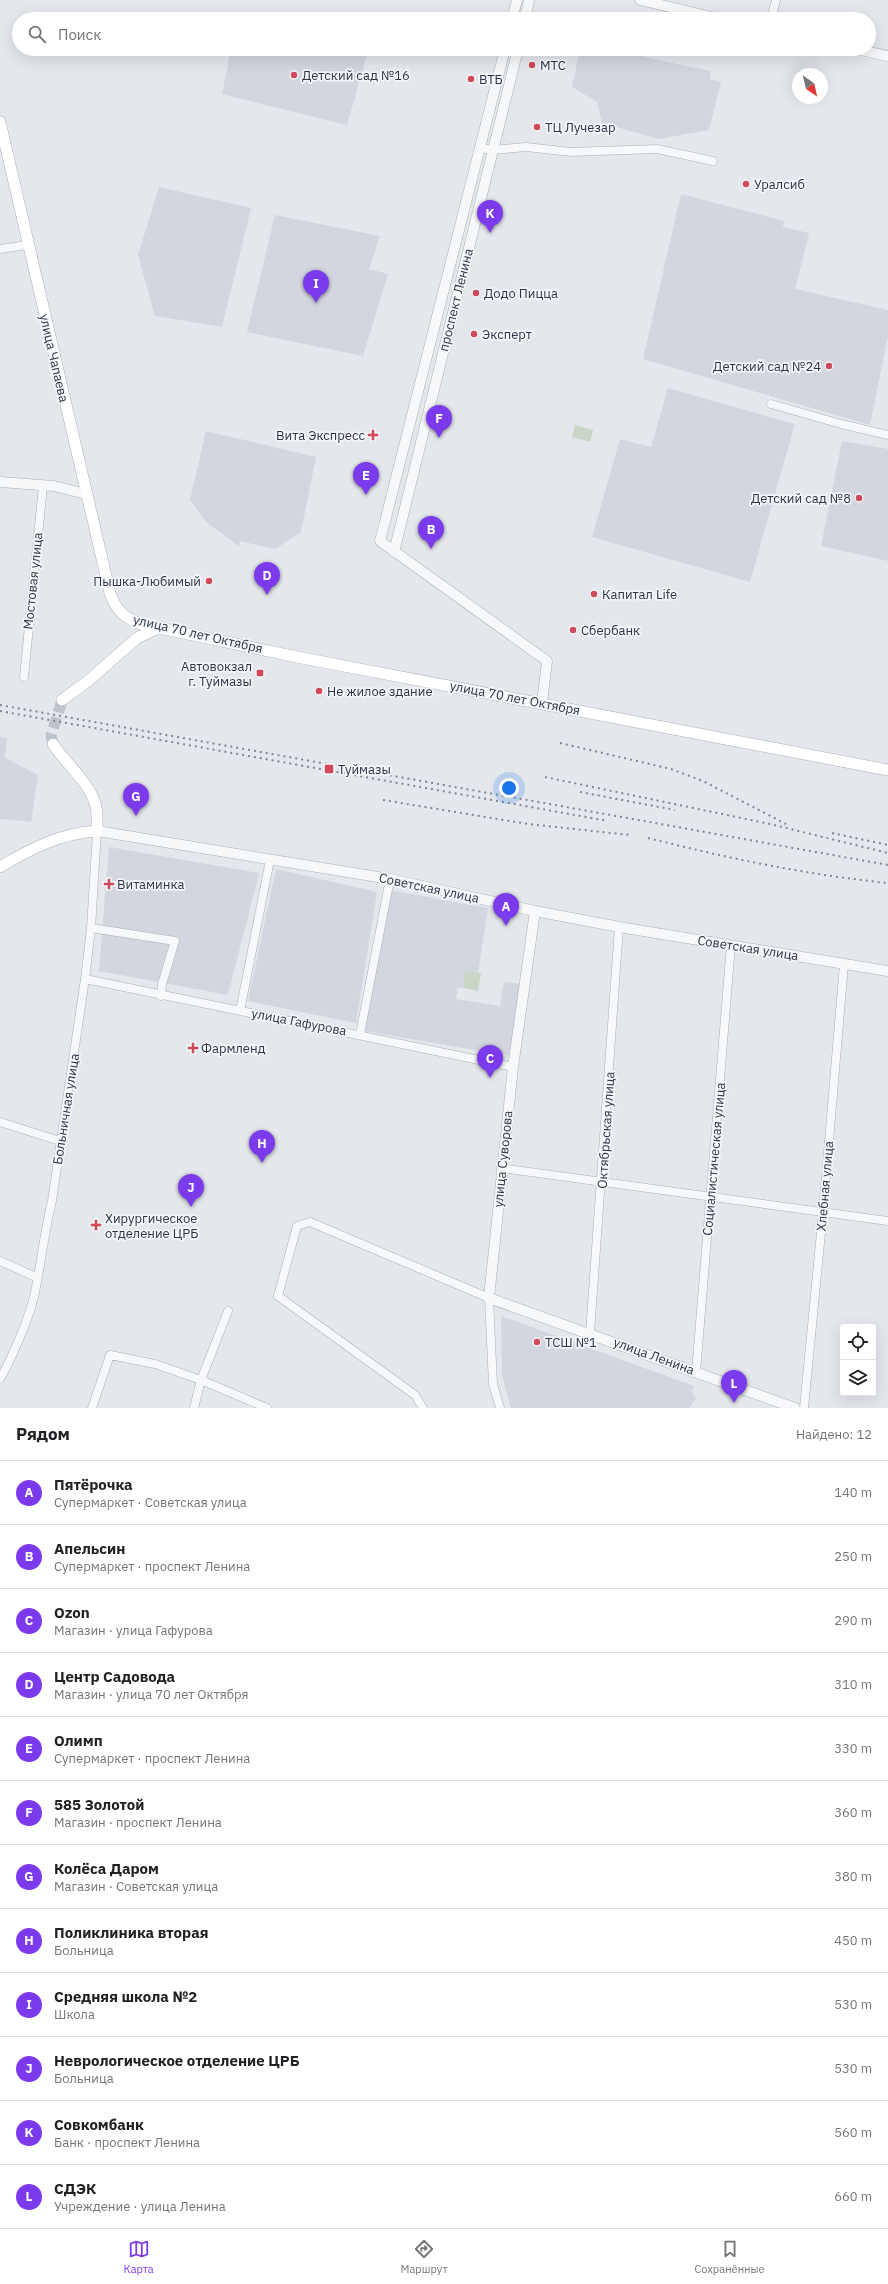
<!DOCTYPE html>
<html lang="ru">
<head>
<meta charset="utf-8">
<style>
  :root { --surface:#fff; --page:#f6f6f6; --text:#202124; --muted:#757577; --line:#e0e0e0; --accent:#7c3aed }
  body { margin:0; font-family:"IBM Plex Sans",sans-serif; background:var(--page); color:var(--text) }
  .controls { position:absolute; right:12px; bottom:12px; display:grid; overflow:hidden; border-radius:4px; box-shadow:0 4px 16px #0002 }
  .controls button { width:36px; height:36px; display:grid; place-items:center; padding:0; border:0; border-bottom:1px solid var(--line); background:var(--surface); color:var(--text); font:20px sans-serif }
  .compass { position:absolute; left:792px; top:68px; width:36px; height:36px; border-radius:50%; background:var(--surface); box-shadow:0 4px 16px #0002; rotate:146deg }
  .you { position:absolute; left:509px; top:788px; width:14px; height:14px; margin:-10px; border:3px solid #fff; border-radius:50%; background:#1a73e8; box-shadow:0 0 0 6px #1a73e833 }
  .badge { display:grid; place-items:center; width:26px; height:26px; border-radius:50%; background:var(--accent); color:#fff; font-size:13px; font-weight:700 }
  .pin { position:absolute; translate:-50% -33px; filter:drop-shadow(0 1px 2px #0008) }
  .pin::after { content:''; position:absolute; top:21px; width:14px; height:12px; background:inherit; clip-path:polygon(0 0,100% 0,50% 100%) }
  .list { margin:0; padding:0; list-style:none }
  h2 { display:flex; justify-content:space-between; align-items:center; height:52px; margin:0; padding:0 16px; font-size:17px }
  h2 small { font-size:13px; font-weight:400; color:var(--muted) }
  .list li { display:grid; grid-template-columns:26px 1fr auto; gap:12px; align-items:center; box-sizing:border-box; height:64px; padding:0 16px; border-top:1px solid var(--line) }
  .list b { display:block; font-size:15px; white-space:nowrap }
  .list p { margin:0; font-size:13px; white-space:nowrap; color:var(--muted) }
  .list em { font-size:13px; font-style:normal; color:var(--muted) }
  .icon { flex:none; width:22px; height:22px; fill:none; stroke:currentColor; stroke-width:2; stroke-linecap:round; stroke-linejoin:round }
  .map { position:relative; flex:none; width:888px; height:1408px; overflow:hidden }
  .search { position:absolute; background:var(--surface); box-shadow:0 4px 16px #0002; left:12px; right:12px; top:12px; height:44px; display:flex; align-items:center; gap:10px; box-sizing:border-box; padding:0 14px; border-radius:22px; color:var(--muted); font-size:15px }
  .sheet { height:820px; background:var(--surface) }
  nav { display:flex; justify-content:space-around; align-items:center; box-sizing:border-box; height:56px; border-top:1px solid var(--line); background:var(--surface); font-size:11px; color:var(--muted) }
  nav a { display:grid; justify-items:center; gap:2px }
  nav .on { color:var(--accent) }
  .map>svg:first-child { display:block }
  .built { fill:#d2d6de }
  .green { fill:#c9d6c5 }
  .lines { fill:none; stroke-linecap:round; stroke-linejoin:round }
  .secondary-tunnel { stroke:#bfc3cb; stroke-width:11; stroke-dasharray:11 5.5; stroke-linecap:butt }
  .minor-casing { stroke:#a9aeb7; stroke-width:9 }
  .tertiary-casing { stroke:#a9aeb7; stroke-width:11 }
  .secondary-casing { stroke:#a9aeb7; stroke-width:12 }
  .minor { stroke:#f7f8fa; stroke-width:8 }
  .tertiary { stroke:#f7f8fa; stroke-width:10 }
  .secondary { stroke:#fff; stroke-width:11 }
  .rail { stroke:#7d8696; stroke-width:2; stroke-dasharray:2 4; stroke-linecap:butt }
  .poi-dot { fill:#d1495b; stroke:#f4f6f9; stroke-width:1.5 }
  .labels { text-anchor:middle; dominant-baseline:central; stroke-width:3.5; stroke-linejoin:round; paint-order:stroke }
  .poi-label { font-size:13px; fill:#2b3445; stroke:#f4f6f9; text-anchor:start }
  .street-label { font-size:13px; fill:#2b3445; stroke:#f4f6f9 }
</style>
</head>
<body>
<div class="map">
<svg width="888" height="1408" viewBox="0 0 888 1408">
  <rect width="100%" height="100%" fill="#e4e7ec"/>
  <path class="built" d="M231,49H339L367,55L347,125L222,94Z
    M580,49H608L710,71V79L721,82L709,130L659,139L602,123L597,102L572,87Z
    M159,187L251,208L222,327L155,316L138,255Z
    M681,194L784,221L783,227L809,233L795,289L888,310V336L870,425L643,359Z
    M275,215L380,236L369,269L388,274L363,356L247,332Z
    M668,388L795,424L750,582L592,537L620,439L651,447Z
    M206,431L316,457L301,532L275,549L240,541L239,546L207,523L190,500Z
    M842,441L888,449V561L821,546Z
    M0,737L7,738L5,758L38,775L31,822L0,819Z
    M109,847L259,873L228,995L99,971Z
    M276,869L377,892L356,1023L248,1001Z
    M390,890L488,908L478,973L465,971L463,988H458L456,999L500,1006L504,982L521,984L510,1056L365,1031Z
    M501,1316L694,1386L692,1392L696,1399L689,1408H511L502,1376Z"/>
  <path class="green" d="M575,425L593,430L590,442L572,437Z
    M465,971L481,973L478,991L463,988Z"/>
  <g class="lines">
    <path class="secondary-tunnel" d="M53,744L51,736L62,700"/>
    <g class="minor-casing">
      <path id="minor" d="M771,19L776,0
        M480,148L493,150L526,147L571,152L657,149L713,161
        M0,249L27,245
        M771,404L841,424L888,435
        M24,677L43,486
        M91,928L175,941L162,984L161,996
        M85,979L513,1067
        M240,1011L270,860
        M360,1034L390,879
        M0,1122L60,1141
        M501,1168L888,1221
        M0,1261L36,1277
        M590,1333L619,927
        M696,1372L731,945
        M0,1379C11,1360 29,1318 34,1297C41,1265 44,1233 52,1201L85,979L91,928L97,831
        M92,1408L110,1355L155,1364L201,1380L267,1408
        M194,1408L201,1380L228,1311
        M423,1408L415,1395L278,1296L297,1226L310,1222L489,1298L493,1384L500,1408
        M804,1408L823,1212L844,964"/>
    </g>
    <g class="tertiary-casing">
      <path id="tertiary" d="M640,0L720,19
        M512,19L517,0
        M525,19L529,0
        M505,49L380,541L547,661L542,703
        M856,49L888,56
        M0,482L54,486L86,494
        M394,552L518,49
        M97,831L390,879L535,911L619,927L888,971
        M535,911L513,1067L489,1298L795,1408"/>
    </g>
    <g class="secondary-casing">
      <path id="secondary" d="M0,122L110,593C116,610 124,618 141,624L297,657L888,770
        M62,700L88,681L137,638L160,627
        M0,867C30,849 61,833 97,831C97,822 98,812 95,803C88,781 65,763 53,744"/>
    </g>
    <use href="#minor" class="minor"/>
    <use href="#tertiary" class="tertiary"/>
    <use href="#secondary" class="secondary"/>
    <path class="rail" d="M0,705L888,865
      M0,711L608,821
      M560,743L671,769L703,781L786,824
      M545,777L770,824L888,853
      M580,792L675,810
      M383,800L528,824L630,835
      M832,833L888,845
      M648,838C727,858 807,875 888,883"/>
  </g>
  <g class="poi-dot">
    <circle cx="532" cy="65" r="4"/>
    <circle cx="294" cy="75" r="4"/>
    <circle cx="471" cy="79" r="4"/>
    <circle cx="537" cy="127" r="4"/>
    <circle cx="746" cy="184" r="4"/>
    <circle cx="476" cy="293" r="4"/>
    <circle cx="474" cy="334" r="4"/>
    <circle cx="829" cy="366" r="4"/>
    <path d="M371 429h4v4h4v4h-4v4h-4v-4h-4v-4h4z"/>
    <circle cx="859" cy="498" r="4"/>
    <circle cx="209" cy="581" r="4"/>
    <circle cx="594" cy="594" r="4"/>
    <circle cx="573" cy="630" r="4"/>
    <rect x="256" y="669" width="8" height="8" rx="2"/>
    <circle cx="319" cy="691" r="4"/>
    <rect x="324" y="764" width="10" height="10" rx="2"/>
    <path d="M107 878h4v4h4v4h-4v4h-4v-4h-4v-4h4z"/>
    <path d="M191 1042h4v4h4v4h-4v4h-4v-4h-4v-4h4z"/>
    <path d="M94 1219h4v4h4v4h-4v4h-4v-4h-4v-4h4z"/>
    <circle cx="537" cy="1342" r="4"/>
  </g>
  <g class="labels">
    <g class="poi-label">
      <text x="540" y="65">МТС</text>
      <text x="302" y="75">Детский сад №16</text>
      <text x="479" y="79">ВТБ</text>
      <text x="545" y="127">ТЦ Лучезар</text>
      <text x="754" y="184">Уралсиб</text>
      <text x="484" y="293">Додо Пицца</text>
      <text x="482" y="334">Эксперт</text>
      <text x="821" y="366" text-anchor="end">Детский сад №24</text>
      <text x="365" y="435" text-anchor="end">Вита Экспресс</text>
      <text x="851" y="498" text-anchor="end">Детский сад №8</text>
      <text x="201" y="581" text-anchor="end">Пышка-Любимый</text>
      <text x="602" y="594">Капитал Life</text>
      <text x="581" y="630">Сбербанк</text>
      <text x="252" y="666" text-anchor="end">Автовокзал<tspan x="252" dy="15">г. Туймазы</tspan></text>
      <text x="327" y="691">Не жилое здание</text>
      <text x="338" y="769">Туймазы</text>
      <text x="117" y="884">Витаминка</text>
      <text x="201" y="1048">Фармленд</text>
      <text x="105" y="1218">Хирургическое<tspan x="105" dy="15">отделение ЦРБ</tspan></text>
      <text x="545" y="1342">ТСШ №1</text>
    </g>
    <g class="street-label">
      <text transform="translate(456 300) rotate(-76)">проспект Ленина</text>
      <text transform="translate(54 358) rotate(77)">улица Чапаева</text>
      <text transform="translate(33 581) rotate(-84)">Мостовая улица</text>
      <text transform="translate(198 634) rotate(13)">улица 70 лет Октября</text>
      <text transform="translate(515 698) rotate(11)">улица 70 лет Октября</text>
      <text transform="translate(429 888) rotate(12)">Советская улица</text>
      <text transform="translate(748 948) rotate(9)">Советская улица</text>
      <text transform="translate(299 1022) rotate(11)">улица Гафурова</text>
      <text transform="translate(66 1109) rotate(-81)">Больничная улица</text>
      <text transform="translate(606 1130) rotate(-86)">Октябрьская улица</text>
      <text transform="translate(503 1159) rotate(-84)">улица Суворова</text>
      <text transform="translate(714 1159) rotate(-85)">Социалистическая улица</text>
      <text transform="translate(825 1186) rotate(-85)">Хлебная улица</text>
      <text transform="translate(654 1356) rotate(20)">улица Ленина</text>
    </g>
  </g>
</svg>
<div class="controls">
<button><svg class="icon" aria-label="locate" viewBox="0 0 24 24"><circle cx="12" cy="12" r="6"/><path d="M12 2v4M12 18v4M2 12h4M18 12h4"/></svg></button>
<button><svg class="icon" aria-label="layers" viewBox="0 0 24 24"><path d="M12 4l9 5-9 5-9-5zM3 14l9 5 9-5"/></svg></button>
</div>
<svg class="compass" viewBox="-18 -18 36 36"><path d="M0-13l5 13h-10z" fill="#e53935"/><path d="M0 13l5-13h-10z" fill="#757577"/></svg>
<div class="you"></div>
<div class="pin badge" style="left:506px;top:926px">A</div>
<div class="pin badge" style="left:431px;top:549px">B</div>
<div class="pin badge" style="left:490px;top:1078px">C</div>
<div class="pin badge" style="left:267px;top:595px">D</div>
<div class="pin badge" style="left:366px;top:495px">E</div>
<div class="pin badge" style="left:439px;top:438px">F</div>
<div class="pin badge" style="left:136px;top:816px">G</div>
<div class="pin badge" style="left:262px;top:1163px">H</div>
<div class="pin badge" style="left:316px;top:303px">I</div>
<div class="pin badge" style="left:191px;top:1207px">J</div>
<div class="pin badge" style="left:490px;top:233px">K</div>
<div class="pin badge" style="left:734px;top:1403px">L</div>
<div class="search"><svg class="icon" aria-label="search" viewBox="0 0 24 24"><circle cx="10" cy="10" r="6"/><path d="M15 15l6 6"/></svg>Поиск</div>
</div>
<section class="sheet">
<h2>Рядом<small>Найдено: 12</small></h2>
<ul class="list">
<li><span class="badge">A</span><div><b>Пятёрочка</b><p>Супермаркет · Советская улица</p></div><em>140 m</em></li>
<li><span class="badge">B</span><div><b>Апельсин</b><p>Супермаркет · проспект Ленина</p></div><em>250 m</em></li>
<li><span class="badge">C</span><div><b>Ozon</b><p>Магазин · улица Гафурова</p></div><em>290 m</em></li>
<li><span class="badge">D</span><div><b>Центр Садовода</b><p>Магазин · улица 70 лет Октября</p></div><em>310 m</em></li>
<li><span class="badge">E</span><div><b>Олимп</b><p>Супермаркет · проспект Ленина</p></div><em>330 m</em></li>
<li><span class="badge">F</span><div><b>585 Золотой</b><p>Магазин · проспект Ленина</p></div><em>360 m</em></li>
<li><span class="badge">G</span><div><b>Колёса Даром</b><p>Магазин · Советская улица</p></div><em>380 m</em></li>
<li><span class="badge">H</span><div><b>Поликлиника вторая</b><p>Больница</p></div><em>450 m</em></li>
<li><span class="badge">I</span><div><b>Средняя школа №2</b><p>Школа</p></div><em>530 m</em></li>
<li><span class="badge">J</span><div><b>Неврологическое отделение ЦРБ</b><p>Больница</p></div><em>530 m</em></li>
<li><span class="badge">K</span><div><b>Совкомбанк</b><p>Банк · проспект Ленина</p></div><em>560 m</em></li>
<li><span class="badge">L</span><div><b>СДЭК</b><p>Учреждение · улица Ленина</p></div><em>660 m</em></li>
</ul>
</section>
<nav>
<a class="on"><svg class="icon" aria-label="map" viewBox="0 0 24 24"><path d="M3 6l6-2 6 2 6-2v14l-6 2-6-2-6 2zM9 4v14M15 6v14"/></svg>Карта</a>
<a><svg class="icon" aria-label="directions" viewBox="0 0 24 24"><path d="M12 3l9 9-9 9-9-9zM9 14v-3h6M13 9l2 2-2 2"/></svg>Маршрут</a>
<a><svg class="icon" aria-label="saved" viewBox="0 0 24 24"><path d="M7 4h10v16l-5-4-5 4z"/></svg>Сохранённые</a>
</nav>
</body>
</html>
